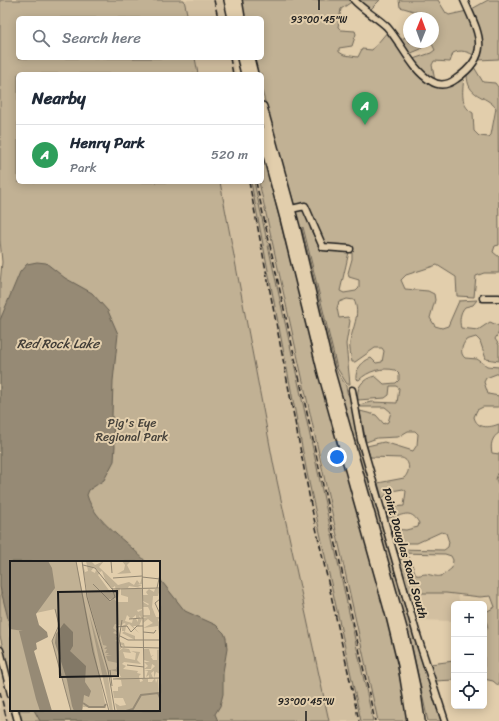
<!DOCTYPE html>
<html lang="en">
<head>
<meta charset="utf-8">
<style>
  :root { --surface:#fff; --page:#f2f2f3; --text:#1f2937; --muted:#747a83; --line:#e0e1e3; --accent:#1c1c1c }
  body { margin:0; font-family:Sriracha,sans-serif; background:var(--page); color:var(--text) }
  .controls { position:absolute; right:12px; bottom:12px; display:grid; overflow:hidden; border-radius:6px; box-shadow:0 2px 10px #0003 }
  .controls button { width:36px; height:36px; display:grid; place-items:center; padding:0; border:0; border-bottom:1px solid var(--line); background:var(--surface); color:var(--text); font:20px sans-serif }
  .compass { position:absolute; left:403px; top:12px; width:36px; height:36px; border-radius:50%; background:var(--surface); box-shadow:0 2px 10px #0003; rotate:1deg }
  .you { position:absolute; left:337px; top:457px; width:14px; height:14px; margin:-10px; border:3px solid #fff; border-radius:50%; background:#1a73e8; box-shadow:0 0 0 6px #1a73e833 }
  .badge { display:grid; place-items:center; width:26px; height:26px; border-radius:50%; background:var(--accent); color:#fff; font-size:13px; font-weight:700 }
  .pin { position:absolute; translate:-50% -33px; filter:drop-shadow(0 1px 2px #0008) }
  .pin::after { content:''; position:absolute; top:21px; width:14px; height:12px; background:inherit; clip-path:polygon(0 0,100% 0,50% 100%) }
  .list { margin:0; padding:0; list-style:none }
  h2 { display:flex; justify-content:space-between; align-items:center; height:52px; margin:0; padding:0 16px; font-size:17px }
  h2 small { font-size:13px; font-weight:400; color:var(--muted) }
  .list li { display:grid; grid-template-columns:26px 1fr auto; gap:12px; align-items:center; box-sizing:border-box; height:60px; padding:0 16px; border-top:1px solid var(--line) }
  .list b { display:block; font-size:15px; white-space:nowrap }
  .list p { margin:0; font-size:13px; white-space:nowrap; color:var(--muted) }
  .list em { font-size:13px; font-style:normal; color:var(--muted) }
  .icon { flex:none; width:22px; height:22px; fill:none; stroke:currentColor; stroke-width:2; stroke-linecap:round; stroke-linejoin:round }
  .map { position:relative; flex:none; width:499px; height:721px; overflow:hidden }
  .search { position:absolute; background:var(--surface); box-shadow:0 2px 10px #0003; left:16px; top:16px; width:248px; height:44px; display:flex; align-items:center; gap:10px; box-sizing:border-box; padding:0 14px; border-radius:6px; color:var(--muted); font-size:15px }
  .panel { position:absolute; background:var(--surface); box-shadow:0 2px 10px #0003; left:16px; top:72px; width:248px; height:112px; border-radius:6px }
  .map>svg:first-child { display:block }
  .built { fill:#d2bfa0 }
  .green { fill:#c1b194; stroke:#6e6658; fill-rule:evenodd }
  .water { fill:#968a75; stroke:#655e51 }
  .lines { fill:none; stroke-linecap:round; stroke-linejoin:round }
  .minor-casing { stroke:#1c1c1c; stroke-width:9 }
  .highway-casing { stroke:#1c1c1c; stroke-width:12 }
  .minor { stroke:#e2ceac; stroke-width:6 }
  .highway { stroke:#e2ceac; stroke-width:9 }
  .rail { stroke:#1c1c1c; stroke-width:1.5; stroke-dasharray:6 3; stroke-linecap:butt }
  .ticks { fill:none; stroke:#1c1c1c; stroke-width:1.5 }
  .labels { text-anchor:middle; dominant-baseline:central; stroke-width:4; stroke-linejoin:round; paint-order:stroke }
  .park-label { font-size:12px; fill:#45413a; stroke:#e2ceac }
  .street-label { font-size:12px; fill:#1c1c1c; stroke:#e2ceac }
  .water-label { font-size:13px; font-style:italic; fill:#413d37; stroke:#e2ceac }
  .inset-river { fill:none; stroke:#968a75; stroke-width:2 }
  .inset-road { fill:none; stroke:#938772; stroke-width:1 }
  .view { fill:#1c1c1c; fill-opacity:0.15; stroke:#1c1c1c; stroke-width:2 }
  .inset-edge { fill:none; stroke:#1c1c1c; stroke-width:2 }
  .ticks-label { font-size:10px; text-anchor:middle; fill:#1c1c1c; stroke:#e2ceac; stroke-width:4; stroke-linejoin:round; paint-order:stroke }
</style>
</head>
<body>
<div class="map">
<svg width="499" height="721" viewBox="0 0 499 721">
  <rect width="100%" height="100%" fill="#e2ceac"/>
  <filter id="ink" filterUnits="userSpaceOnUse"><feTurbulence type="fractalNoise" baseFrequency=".025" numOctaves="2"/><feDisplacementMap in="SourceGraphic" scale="8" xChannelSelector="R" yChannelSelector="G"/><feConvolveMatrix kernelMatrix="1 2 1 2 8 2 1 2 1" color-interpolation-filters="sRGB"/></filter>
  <g filter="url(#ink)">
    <path class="built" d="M184,0H223L226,18H188Z
      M195,58H233L236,74H198Z
      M220,182H259L378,721H329L274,467Z
      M409,591L457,592L460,604H454V621L417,620Z
      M0,663L11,710L15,721H0Z"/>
    <path class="green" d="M0,0H184L188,18H18V58H195L198,74H18V182H220L274,467L329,721H21L19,710H159V562H11V680L0,636V284L2,262L0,240Z
      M241,0H352L353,1L341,9L338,27L341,30L355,31L356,34L352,46L339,48V52L344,55L358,57L362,49L372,50L388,31L420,74L435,85L464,76C463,90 459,105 473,113L474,131L479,136L489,137L491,135L496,108C485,94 467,98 467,74L474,67L483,82L495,83L498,87L499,245L495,246L493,252L499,257V273H484L476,276L474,297L457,296L456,277L437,265L406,275L401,280L405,289L428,291L434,294L435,300L430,318L435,326L442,328L448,326L459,301L477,300L473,305L465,307C460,312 459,321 461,328L478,330L490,322L499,326V332L495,339L499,345V361L486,359L480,341L476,337L466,340C462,346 459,353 465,358L477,359L487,366L499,367V373L486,378L484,382L488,394L499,396V407H483L477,410L474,417C477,429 489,428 499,424V433C492,437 490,445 492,453L499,454V471L496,479L499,487V686L493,681L484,679V633L488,628L484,613L495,607L491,596L480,597L446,593H409L399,560L409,557L416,575C419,576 422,574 426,574C441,577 439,579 452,568L453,560L451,556L445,554L398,553L396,549L444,550L448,547L449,542L446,533L441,532L417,543H395L391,529L406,530L418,527L419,523C410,507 402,517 388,518L385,508L404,506L406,491L403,489L392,491L382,498L378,483L404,478C410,472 411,461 402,458L370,457L367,446L384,442L413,451L417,445L418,434L415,431H408L398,437L377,438L366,442L360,411L376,415L384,424L388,422L391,412L385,407H359V405L371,402L397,403L399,388L396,386H390L389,395L385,398L358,400C356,387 362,379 375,376L384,384L396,383L399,380V374L395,370C382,367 368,371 359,380L356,379C355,370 362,361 371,358L376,363L382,362L384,351L382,348H375L355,362H352C351,356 349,348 350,342C352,329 361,314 354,300L347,299L339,302L337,308L339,318L348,317L350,321L346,344L350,384H347L337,368L305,235L303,227L302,228L336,369C338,375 343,380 346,386C347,390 346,393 350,397L358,441L409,621L441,721H428L427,717L411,642L333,366L296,211L262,91V74H258L254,58H262V18H245ZM315,227L325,246L352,249V259L348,273L349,277L359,280V288L356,291L344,293L340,291L349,252L326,251L320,249L310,228Z
      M356,0H380L369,11Z
      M399,0H438L446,13L449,15L467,11L478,40L476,56C468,52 461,49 453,53L450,62L434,61L432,65L435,81L430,78L413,59L431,53L435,50L431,42H433V18H415L417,12L400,7Z
      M488,0H499V59L478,60L481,51L470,10Z
      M406,37L409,38V42H425L421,49L409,54L399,40Z
      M262,150L328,409L393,642L408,721H378L259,182H262Z
      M251,182H254L373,721H361L307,473Z
      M454,661V680L435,681L430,664Z"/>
    <path class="water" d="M37,262L46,263L65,278L92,293L108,311L118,334L113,381L112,416L115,446L114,461L104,480L89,490L87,495C94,522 129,542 146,562H11V630L0,587V320L20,272L27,264Z
      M159,578L185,611L216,625L224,633L226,638L227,649L223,672V694L220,706L215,714L218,721H40L34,710H159Z"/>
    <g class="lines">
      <g class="minor-casing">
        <path id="minor" d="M354,0C364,11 377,17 387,27C402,44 412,70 431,81C440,87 448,85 456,79C492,54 479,34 464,0
          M291,209L305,206L323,247L350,249
          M483,298H499
          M352,390L361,440L417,635L445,721
          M0,650L11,694
          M15,710L18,721"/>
      </g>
      <g class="highway-casing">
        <path id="highway" d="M229,0L233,18
          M237,0L240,18
          M242,58L246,74
          M249,58L253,74
          M262,107L296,231L327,362L404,636L415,687L420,721
          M262,133L285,218L323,373L391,616L403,665L412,721"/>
      </g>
      <use href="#minor" class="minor"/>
      <use href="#highway" class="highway"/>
      <path class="rail" d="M214,0L218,18
        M230,58L233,74
        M249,182L311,505L359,721
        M256,182L375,721
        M0,692L7,721"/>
    </g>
  </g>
  <path class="ticks" d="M319,10V0M306,721V711"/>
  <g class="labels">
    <g class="park-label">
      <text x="132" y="423">Pig's Eye<tspan x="132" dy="14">Regional Park</tspan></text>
    </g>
    <g class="street-label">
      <text transform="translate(405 553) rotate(74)">Point Douglas Road South</text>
    </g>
    <g class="water-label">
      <text x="58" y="343">Red Rock Lake</text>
    </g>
  </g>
  <g transform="translate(10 561)">
    <rect width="150" height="150" fill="#e2ceac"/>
    <path d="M0,0H66L96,147L73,146L72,150V146L61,150L42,80L49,66L45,48L26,52L19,88L35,150H0ZM72,0L75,11L78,10L76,0H87L82,1L85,4L94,0L89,6L108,24L119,21L124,24L127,19L130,23L132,16V23L127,24H132L128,26L131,27L119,25L118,27H110L108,37L99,38L100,41L104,38L107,41H118V36L111,34V28H132V48L127,49L128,51L132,49V52H121H132V57L129,54L130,57H126V54L121,58L117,54L115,60L122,62L123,58H126L128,61V58H132L129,65H123L129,72L119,63L116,65L115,71L125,75V79L112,72L115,70H112V65L116,63L114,62L111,65L105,63L103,67L110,73L105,70L103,72L109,74L106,75L108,78L105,80L114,82L115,86L110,83L112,86L109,90L113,87L119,88L121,92L113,91L115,97L125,99L126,92L121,90L130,91L127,99L131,103L114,101L112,103L116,105L113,108L128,110L127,112L131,113L129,115L130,121L133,120L132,118H138V121H142L145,117L146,122L148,117L150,150H107L105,142L110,145L116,144L113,137H104L103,130H108V126L112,125L111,119L104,117L111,116L108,111L100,109L106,108L108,102L98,100L96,95L102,94H96L99,92H95L97,88H94L97,85L93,84L90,73V77L101,117L78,37ZM84,6L90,11L92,10L96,21L102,27L105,25L106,30L101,32L88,14L90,12L86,9L85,12L81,10ZM112,0H121L117,4L121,12L107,13L114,9L115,4ZM139,28L144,31L145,28H150L148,35H143L142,46L146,56H150L148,59L150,63V73L149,74L148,65L133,67L143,62L138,58L133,62V57L138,56H133V54H140V50L138,46H133V41L138,44L139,43L133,40V34H138L136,31ZM79,52L98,116L103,150H100ZM134,88H139L141,95L144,94L141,96L143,99H147V89L150,88V113L146,111L144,117V110L141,112L143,117H139V114L136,116L138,110L134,109H141L145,105L142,103L141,108H134L138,105L134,101H140L134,99Z" fill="#c1b194" fill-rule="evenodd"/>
    <path d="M0,0H38L42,7L45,27L26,53L29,64L37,71L38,76L26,82L27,88L24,90L42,150H30L26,138L9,70H13L0,68ZM54,62L63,71V85L60,90L76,105L75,121L81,130L79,136L74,134L72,150H64L62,145L57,119L45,82L46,73Z" fill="#968a75"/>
    <path class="inset-river" d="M73,142L79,146H94L96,143M116,150L123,148L131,134L148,132L150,137"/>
    <path class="inset-road" d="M66,0L83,91L99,150M72,0L77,36L98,109L105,150M101,0L102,12M132,0L134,117M73,4L85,7L102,28L150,27M132,16L150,18M103,17L132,15M83,23L100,40L105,36L102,27M147,27L150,13M150,38L145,42L150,53M45,48L49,64L42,80L61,150M119,58L133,57M112,59L109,78L111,86L150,87M106,66L117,65L121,71L127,65H133M133,71L144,72L146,69M110,75L118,79H150M117,104L134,106M100,109L102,125M103,118L150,117"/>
    <path class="view" d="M107,30L108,115L50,116L48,31Z"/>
    <rect width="150" height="150" class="inset-edge"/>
  </g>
  <g class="ticks-label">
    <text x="319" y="23">93°00'45"W</text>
    <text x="306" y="705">93°00'45"W</text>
  </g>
</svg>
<div class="controls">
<button>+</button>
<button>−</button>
<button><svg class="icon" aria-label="locate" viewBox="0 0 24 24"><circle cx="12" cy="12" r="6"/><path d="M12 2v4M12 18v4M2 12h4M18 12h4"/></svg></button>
</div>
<svg class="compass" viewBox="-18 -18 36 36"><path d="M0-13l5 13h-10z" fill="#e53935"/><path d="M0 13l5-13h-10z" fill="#747a83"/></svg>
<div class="you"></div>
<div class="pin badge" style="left:365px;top:125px;background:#2e9e5b">A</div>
<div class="search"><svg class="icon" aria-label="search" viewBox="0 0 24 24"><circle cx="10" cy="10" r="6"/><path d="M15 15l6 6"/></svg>Search here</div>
<section class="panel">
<h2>Nearby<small></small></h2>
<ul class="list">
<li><span class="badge" style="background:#2e9e5b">A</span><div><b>Henry Park</b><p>Park</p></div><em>520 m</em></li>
</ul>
</section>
</div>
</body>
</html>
